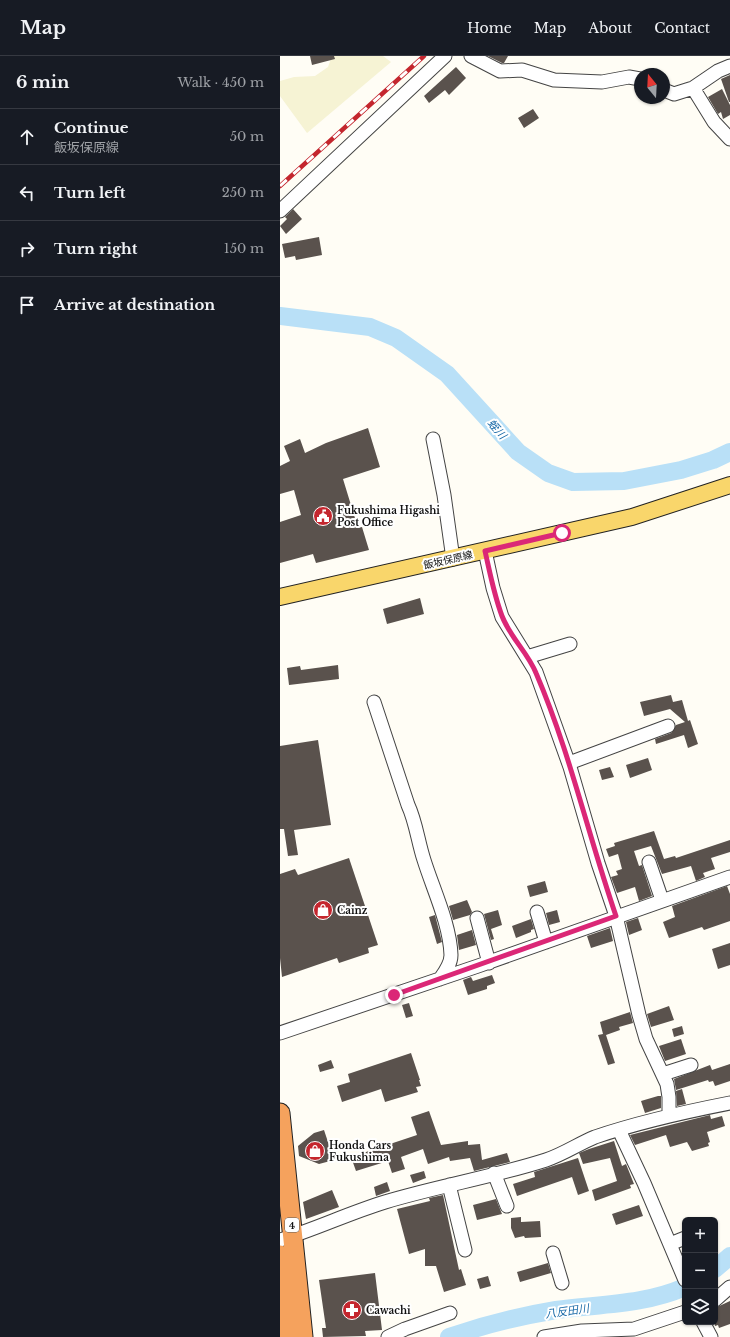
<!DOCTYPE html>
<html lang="en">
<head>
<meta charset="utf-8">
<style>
  :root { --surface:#171b24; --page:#242831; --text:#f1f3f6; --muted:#9ea1a6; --line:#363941 }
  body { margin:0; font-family:"Libre Baskerville","Noto Sans JP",serif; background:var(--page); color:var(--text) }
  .controls { position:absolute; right:12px; bottom:12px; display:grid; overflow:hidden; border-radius:6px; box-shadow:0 1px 3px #0004 }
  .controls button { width:36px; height:36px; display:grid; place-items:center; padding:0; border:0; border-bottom:1px solid var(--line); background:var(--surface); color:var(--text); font:20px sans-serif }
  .compass { position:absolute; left:354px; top:12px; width:36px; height:36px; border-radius:50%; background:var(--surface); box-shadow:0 1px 3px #0004; rotate:342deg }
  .stop { position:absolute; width:12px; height:12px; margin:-9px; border:3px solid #db2777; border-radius:50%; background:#fff }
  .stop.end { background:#db2777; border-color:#fff; box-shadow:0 1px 4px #0008 }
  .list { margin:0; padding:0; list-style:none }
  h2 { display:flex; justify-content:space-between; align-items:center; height:52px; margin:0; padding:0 16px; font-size:17px }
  h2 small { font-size:13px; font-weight:400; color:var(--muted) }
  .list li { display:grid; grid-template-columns:26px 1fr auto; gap:12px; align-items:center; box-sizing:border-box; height:56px; padding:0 16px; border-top:1px solid var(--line) }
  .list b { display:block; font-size:15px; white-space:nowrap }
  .list p { margin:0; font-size:13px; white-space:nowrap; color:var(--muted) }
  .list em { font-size:13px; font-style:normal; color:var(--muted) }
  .icon { flex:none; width:22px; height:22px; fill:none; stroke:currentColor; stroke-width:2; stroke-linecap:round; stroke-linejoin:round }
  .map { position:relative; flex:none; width:450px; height:1281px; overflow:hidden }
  header { display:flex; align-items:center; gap:24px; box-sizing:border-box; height:56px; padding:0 20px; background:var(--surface); border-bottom:1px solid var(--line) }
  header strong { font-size:19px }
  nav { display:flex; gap:22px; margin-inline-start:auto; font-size:14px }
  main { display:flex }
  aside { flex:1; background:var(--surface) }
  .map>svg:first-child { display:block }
  .farmland { fill:#f6f3d4 }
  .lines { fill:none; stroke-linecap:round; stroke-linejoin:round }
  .river { stroke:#b9e0f7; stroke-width:18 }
  .building { fill:#5a524d }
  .minor-casing { stroke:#444; stroke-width:15 }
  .major-casing { stroke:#222; stroke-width:18 }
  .highway-casing { stroke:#222; stroke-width:21 }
  .minor { stroke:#fff; stroke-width:13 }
  .major { stroke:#f9d66b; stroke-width:16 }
  .highway { stroke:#f5a25d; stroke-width:19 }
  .rail-casing { stroke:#c4262e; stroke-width:4.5 }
  .rail { stroke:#fff; stroke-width:3; stroke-dasharray:9; stroke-linecap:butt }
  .route { stroke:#db2777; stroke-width:5 }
  .labels { text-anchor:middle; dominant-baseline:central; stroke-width:4; stroke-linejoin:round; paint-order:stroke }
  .shield { fill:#fff; stroke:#585858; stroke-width:1 }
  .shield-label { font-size:9px; font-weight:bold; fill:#111 }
  .poi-label { font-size:10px; font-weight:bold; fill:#111; stroke:#fff; text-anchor:start }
  .street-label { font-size:10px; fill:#111; stroke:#fff }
  .water-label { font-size:11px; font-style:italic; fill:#1768a6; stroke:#fff }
</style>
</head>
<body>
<header>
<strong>Map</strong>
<nav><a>Home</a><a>Map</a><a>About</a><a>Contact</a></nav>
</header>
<main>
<aside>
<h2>6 min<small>Walk · 450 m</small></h2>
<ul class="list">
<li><svg class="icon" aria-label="ahead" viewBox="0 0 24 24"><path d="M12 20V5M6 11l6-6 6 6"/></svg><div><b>Continue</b><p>飯坂保原線</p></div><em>50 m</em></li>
<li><svg class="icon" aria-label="left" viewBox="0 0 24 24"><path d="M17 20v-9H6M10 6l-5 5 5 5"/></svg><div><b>Turn left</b></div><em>250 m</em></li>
<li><svg class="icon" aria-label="right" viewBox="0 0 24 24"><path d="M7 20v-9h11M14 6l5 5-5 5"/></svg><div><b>Turn right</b></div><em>150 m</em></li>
<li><svg class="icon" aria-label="arrive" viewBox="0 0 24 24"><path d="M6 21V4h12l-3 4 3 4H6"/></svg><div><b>Arrive at destination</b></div></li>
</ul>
</aside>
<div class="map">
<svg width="450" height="1281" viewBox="0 0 450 1281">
  <rect width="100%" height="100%" fill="#fffdf5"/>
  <path class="farmland" d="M52,0H103L111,6L27,77L0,40V25L14,21L35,20L48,11Z"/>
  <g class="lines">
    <path class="river" d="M0,260L90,271L116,282L167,318L238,396L268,417L293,426L344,425L401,414L433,404L450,396
      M435,1213L450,1200
      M169,1281C204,1269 240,1260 276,1254C320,1248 364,1249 405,1231"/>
  </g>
  <path class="building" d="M30,0H54L55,3L32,9Z
    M208,0H228L224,7H222Z
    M176,11L186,22L169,39L165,34L149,47L144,40Z
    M450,19V46H449L441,23Z
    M442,33L450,49V59L443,63L441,56L438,58L428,41Z
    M253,53L259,62L244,72L238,62Z
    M13,153L22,163L6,178L0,170L7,163L5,161Z
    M39,181L42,199L16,204L15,200L5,202L2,188Z
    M88,372L100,411L63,423L78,472L82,471L89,494L36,507L33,498L0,507V466L21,459L14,434L0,438V410L10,405L4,390L20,383L25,397L46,387Z
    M140,542L144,558L107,568L103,553Z
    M58,609L59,623L9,629L7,612L20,610L21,614Z
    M391,639L393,646L402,644L408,665L410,664L418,688L408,692L404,679L376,688L375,683L391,677L396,669L405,666L390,653L364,660L360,646Z
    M38,684L51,769L14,774L18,799L8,800L4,773H0V690Z
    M368,702L372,714L350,722L346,709Z
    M330,711L334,721L322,724L319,714Z
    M374,775L384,803L395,800L396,802L450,784V796L431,802L435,813L423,817L425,821L416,825L411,810L382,818L371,790L354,795L359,810L362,809L372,840L359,845L355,831L337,837L331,821L338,819L336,815L342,813L338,798L329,801L326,793L335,790L334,787Z
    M69,802L98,889L88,892L89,897L59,907L57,902L2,921L0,902V818L15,813L18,819Z
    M265,825L268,836L250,841L247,830Z
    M447,830L450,838V865L424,874L422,871L389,882L383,866L395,861L392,850Z
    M187,844L192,856L190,859L173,864L169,850Z
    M218,854L222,869L211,873L214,883L211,884L204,858Z
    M277,854L280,866L269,869L266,857Z
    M155,859L162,886L157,888L149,861Z
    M358,862L362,874L349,879L346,866Z
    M251,863L254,873L251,874V876L236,882L232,870Z
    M330,872L333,885L311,892L307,880Z
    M192,874L196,889L179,894L177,879Z
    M450,887V909L438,913L432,893Z
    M212,919L215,927L207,930V933L188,939L183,924L191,921L193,925Z
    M129,947L133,960L126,962L122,949Z
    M389,950L394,964L371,971L367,958Z
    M350,956L353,967L339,971L340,974L326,979L335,1007L328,1009L318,979L323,978L320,966Z
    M402,970L404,978L394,981L392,973Z
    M401,983L406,998L385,1005L379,990Z
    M131,997L140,1024H139L141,1030L136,1031L138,1036L105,1046L101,1033L62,1046L57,1030L70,1026L68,1018Z
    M51,1004L54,1012L40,1016L38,1009Z
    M450,1008V1025L435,1030L433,1025L429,1026L428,1024L396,1034L394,1023L430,1009L432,1014Z
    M402,1033L406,1048L397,1050L396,1035Z
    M378,1040H381V1052L365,1057L361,1045Z
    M149,1055L161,1089L188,1085V1089L200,1088L202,1104L227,1097L230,1106L194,1115L190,1102L170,1105L169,1101L148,1108L143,1093L121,1101L125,1113L112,1117L108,1105L76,1115L71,1101L137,1079L131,1061Z
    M430,1059L431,1063L442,1060L445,1070L427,1076L430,1086L428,1087L429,1090L412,1095L407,1086L390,1091L386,1079L355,1089L350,1079Z
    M44,1074L54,1104L39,1108L19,1100L18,1090L34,1077Z
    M334,1085L342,1110L346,1108L354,1128L350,1129L351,1132L315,1145L312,1134L337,1125L330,1102L303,1108L299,1097L309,1093Z
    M298,1102L309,1135L298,1139L292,1121L237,1140L233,1128L255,1121L254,1116Z
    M144,1115L146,1122L133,1127L130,1119Z
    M107,1126L110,1135L96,1140L94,1131Z
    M52,1134L59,1151L26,1163L23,1146Z
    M163,1139L179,1214L181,1213L186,1229L164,1236L156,1210H145V1193L129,1198L117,1153L150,1145L149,1142Z
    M216,1143L222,1158L197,1164L193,1149Z
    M359,1149L363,1160L336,1169L332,1158Z
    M241,1161V1166L260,1165L261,1181L245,1182L244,1180L235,1182L231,1172V1162Z
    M268,1207L271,1217L240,1226L237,1216Z
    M95,1217L102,1274L85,1275L86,1280L43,1281L42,1272H46L39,1224Z
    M208,1220L211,1230L200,1233L197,1223Z
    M450,1245V1268L439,1272L438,1269L435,1270V1252Z"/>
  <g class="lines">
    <g class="minor-casing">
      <path id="minor" d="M191,0L220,15L242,14L274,24L322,26L349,21L360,23
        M413,32L438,15L450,10
        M384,34L394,38L413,32L434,66L450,83
        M0,155L165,0
        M153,383L164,439L173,503
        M205,495L213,532L222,561L256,616L290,711L318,807L336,860L359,959L366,983L387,1028L389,1041V1059
        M247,601L290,588
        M94,646L128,749C136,766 138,786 144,804C153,833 170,868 171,899C171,908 165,916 160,923
        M289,707L388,670
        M369,806L382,844
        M257,856L266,886
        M197,862L209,907
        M0,977L198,910L450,821
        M383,1018L411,1009
        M339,1074L364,1127L405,1224
        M214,1117L227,1150
        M169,1129L185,1194
        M0,1184C36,1173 69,1157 105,1146C158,1130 213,1121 266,1104C284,1098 298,1088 315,1081C359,1066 404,1056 450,1047
        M390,1188L405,1182
        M273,1197L282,1227
        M435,1244L450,1231
        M423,1266L431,1281
        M108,1281L125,1273L170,1257
        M264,1281L302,1275L354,1273L405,1256"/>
    </g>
    <g class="major-casing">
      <path id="major" d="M0,541L352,461L450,429"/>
    </g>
    <g class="highway-casing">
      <path id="highway" d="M0,1057L23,1281
        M0,1199L9,1281"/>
    </g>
    <use href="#minor" class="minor"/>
    <use href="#major" class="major"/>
    <use href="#highway" class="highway"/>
    <g class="rail-casing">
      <path id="rail" d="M0,130L144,0"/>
    </g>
    <use href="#rail" class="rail"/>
  </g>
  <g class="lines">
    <path class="route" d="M114,939L336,860C308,779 290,696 256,617C248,597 230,581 222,560C214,539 210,517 205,495L282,477"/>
  </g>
  <defs>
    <g id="civic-disc" transform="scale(1)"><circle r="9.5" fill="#c4262e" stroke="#fff"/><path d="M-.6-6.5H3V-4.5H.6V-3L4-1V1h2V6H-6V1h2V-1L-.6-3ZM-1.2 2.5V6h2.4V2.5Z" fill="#fff"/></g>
    <g id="shop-disc" transform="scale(1)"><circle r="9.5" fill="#c4262e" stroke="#fff"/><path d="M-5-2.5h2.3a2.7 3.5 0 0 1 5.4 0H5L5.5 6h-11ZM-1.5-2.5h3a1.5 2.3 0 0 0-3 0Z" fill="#fff"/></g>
    <g id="pharmacy-disc" transform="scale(1)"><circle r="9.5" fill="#c4262e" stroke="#fff"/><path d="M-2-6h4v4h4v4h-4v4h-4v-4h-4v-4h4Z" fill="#fff"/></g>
  </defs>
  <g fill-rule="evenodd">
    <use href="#civic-disc" x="43" y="460"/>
    <use href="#shop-disc" x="43" y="854"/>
    <use href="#shop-disc" x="35" y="1095"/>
    <use href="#pharmacy-disc" x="72" y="1254"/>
  </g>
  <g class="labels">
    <rect class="shield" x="5" y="1162" width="14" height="14" rx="3"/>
    <g class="shield-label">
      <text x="12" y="1169">4</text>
    </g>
    <g class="poi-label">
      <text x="57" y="454">Fukushima Higashi<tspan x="57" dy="12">Post Office</tspan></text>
      <text x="57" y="854">Cainz</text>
      <text x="49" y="1089">Honda Cars<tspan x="49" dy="12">Fukushima</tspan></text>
      <text x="86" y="1254">Cawachi</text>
    </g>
    <g class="street-label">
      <text transform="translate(168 504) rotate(-13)">飯坂保原線</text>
    </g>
    <g class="water-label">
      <text transform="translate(217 373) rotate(48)">蛭川</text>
      <text transform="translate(287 1255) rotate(-8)">八反田川</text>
    </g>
  </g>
</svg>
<div class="controls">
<button>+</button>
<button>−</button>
<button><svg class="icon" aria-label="layers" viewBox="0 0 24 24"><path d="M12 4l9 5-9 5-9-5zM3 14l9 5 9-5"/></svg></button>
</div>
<svg class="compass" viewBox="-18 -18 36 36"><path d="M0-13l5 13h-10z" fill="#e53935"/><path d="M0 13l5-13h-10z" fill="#9ea1a6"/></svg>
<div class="stop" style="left:282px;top:477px"></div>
<div class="stop end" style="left:114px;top:939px"></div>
</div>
</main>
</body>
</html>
